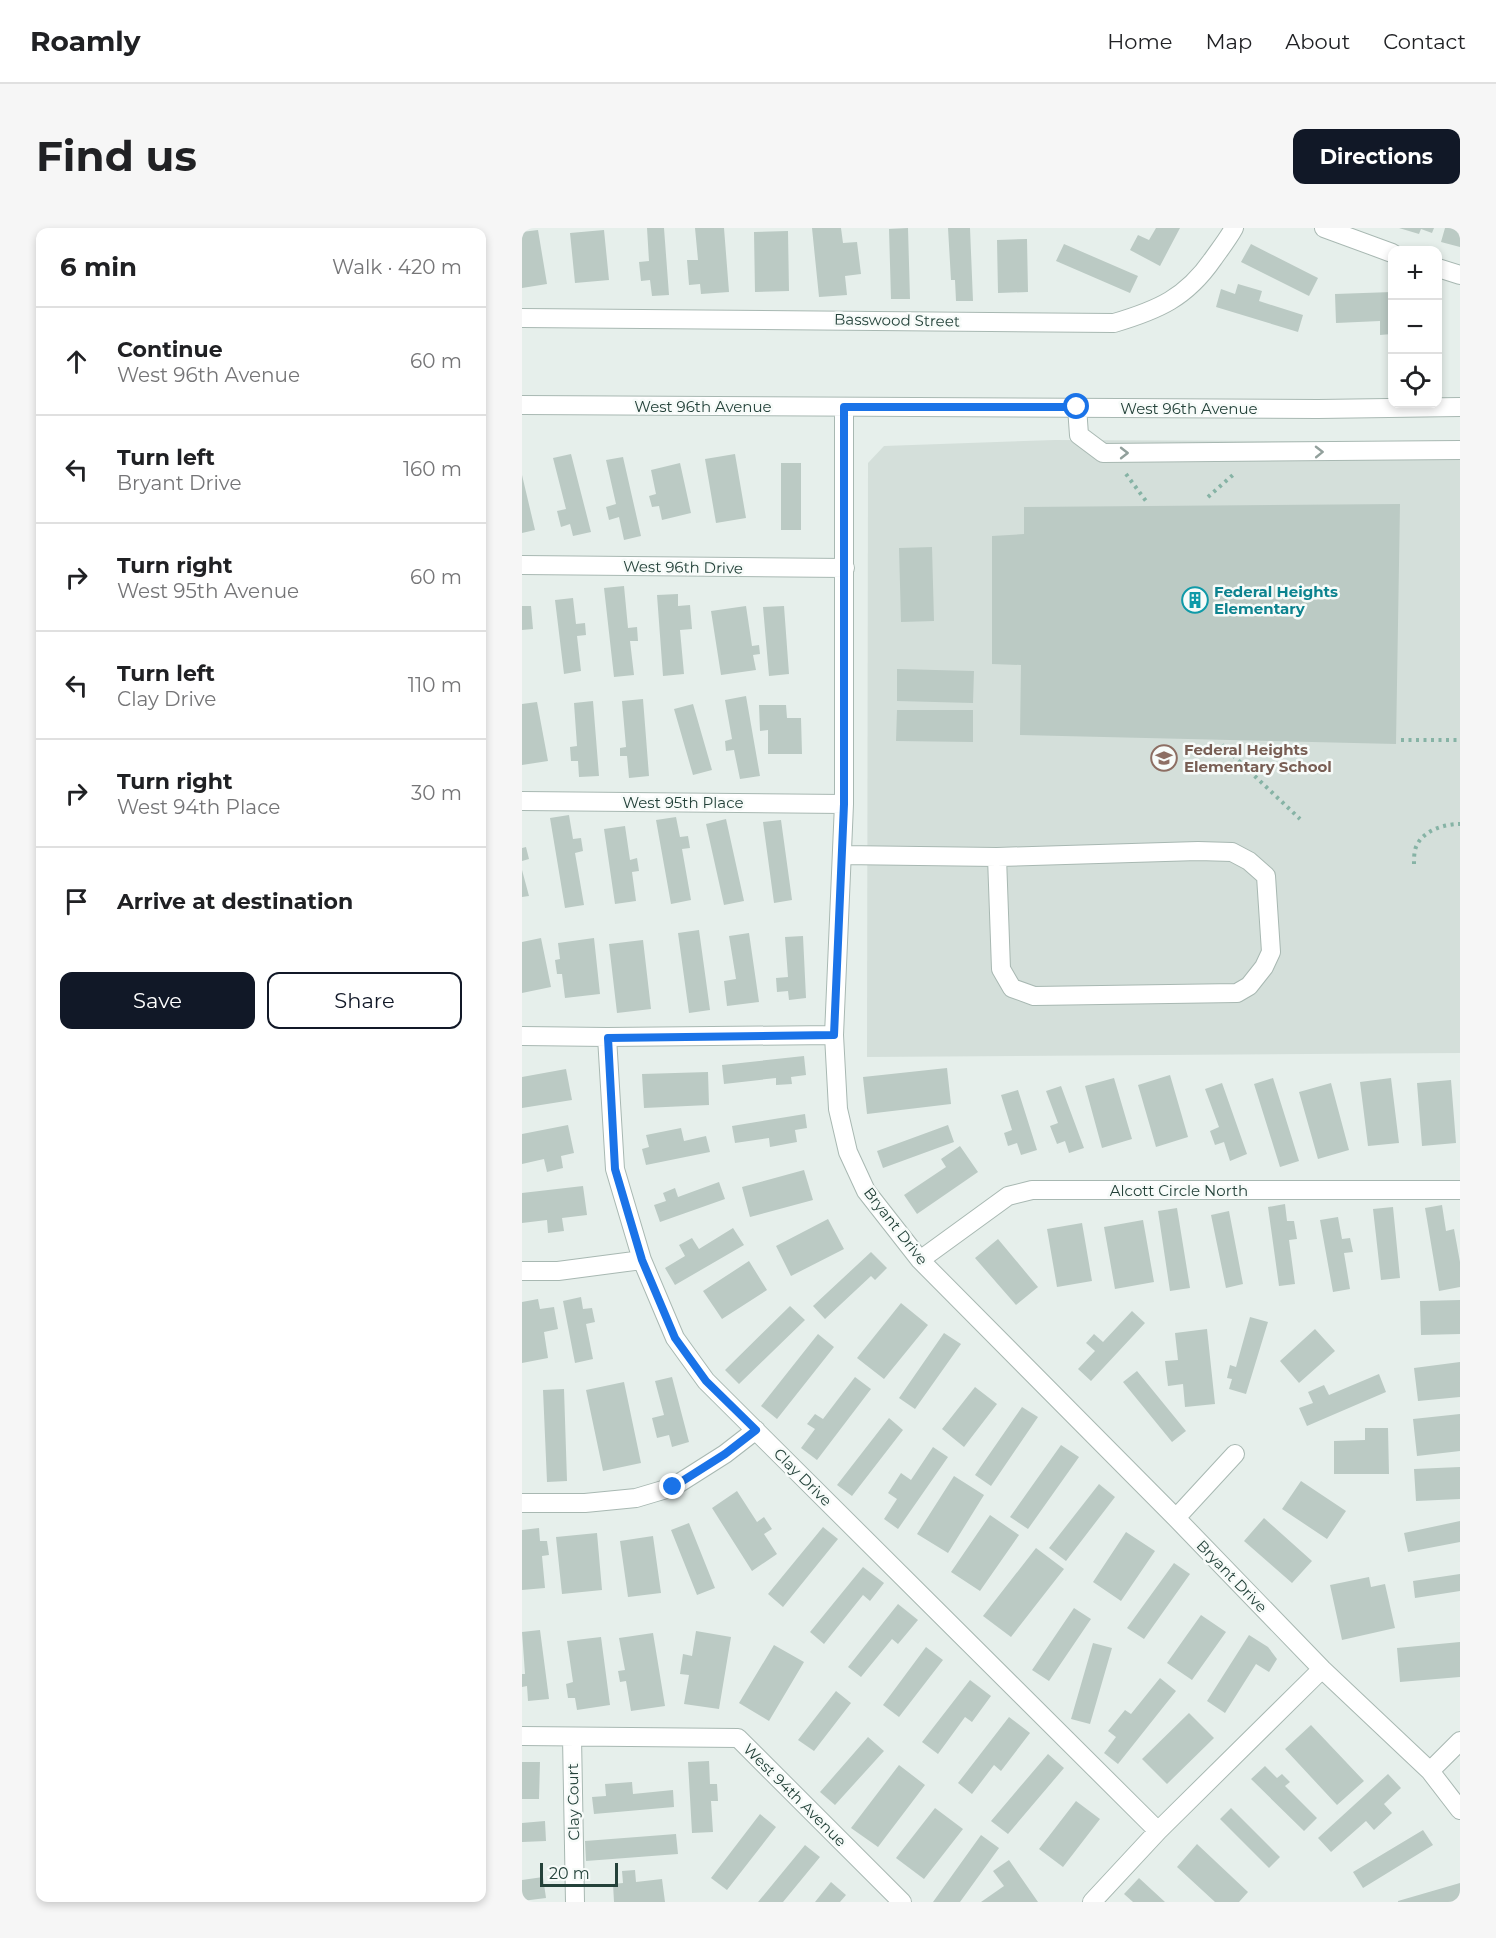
<!DOCTYPE html>
<html lang="en">
<head>
<meta charset="utf-8">
<style>
  :root { --surface:#fff; --page:#f6f6f6; --text:#202124; --muted:#757577; --line:#e0e0e0; --accent:#111827 }
  body { margin:0; font-family:Montserrat,sans-serif; background:var(--page); color:var(--text) }
  .controls { position:absolute; right:18px; top:18px; display:grid; overflow:hidden; border-radius:12px; box-shadow:0 3px 9px #0003 }
  .controls button { width:54px; height:54px; display:grid; place-items:center; padding:0; border:0; border-bottom:2px solid var(--line); background:var(--surface); color:var(--text); font:30px sans-serif }
  .scale { position:absolute; left:18px; bottom:15px; width:78px; box-sizing:border-box; padding-left:6px; border:3px solid #24423a; border-top:0; font-size:16px; line-height:21px; white-space:nowrap; color:#24423a; -webkit-text-stroke:4px #f7fbf9; paint-order:stroke }
  .stop { position:absolute; width:18px; height:18px; margin:-14px; border:4px solid #1a73e8; border-radius:50%; background:#fff }
  .stop.end { background:#1a73e8; border-color:#fff; box-shadow:0 2px 6px #0008 }
  .list { margin:0; padding:0; list-style:none }
  h2 { display:flex; justify-content:space-between; align-items:center; height:78px; margin:0; padding:0 24px; font-size:26px }
  h2 small { font-size:20px; font-weight:400; color:var(--muted) }
  .list li { display:grid; grid-template-columns:39px 1fr auto; gap:18px; align-items:center; box-sizing:border-box; height:108px; padding:0 24px; border-top:2px solid var(--line) }
  .list b { display:block; font-size:22px; white-space:nowrap }
  .list p { margin:0; font-size:20px; white-space:nowrap; color:var(--muted) }
  .list em { font-size:20px; font-style:normal; color:var(--muted) }
  .actions { display:flex; gap:12px; padding:18px 24px }
  .actions a { flex:1; padding:14px 0; border:2px solid var(--accent); border-radius:12px; text-align:center; font-size:21px; color:var(--accent) }
  .actions .main { background:var(--accent); color:#fff }
  .icon { flex:none; width:33px; height:33px; fill:none; stroke:currentColor; stroke-width:2; stroke-linecap:round; stroke-linejoin:round }
  .map { position:relative; flex:none; width:938px; height:1674px; overflow:hidden; border-radius:12px }
  header { display:flex; align-items:center; gap:36px; box-sizing:border-box; height:84px; padding:0 30px; background:var(--surface); border-bottom:2px solid var(--line) }
  header strong { font-size:28px }
  nav { display:flex; gap:33px; margin-inline-start:auto; font-size:21px }
  .intro { display:flex; align-items:center; justify-content:space-between; box-sizing:border-box; height:144px; padding:0 36px }
  h1 { margin:0; font-size:42px }
  .button { padding:15px 27px; border-radius:12px; background:var(--accent); color:#fff; font-size:21px; font-weight:700 }
  main { display:flex; gap:36px; padding:0 36px }
  aside { flex:1; background:var(--surface); border-radius:12px; box-shadow:0 3px 9px #0003 }
  .map>svg:first-child { display:block }
  .built { fill:#d4dfda }
  .building { fill:#bbcac4 }
  .lines { fill:none; stroke-linecap:round; stroke-linejoin:round }
  .minor-casing { stroke:#a8b8b2; stroke-width:20 }
  .path { stroke:#86b3a5; stroke-width:4; stroke-dasharray:3 4.5; stroke-linecap:butt }
  .minor { stroke:#fff; stroke-width:18 }
  .oneway { stroke:#92a09c }
  .route { stroke:#1a73e8; stroke-width:8 }
  .labels { text-anchor:middle; dominant-baseline:central; stroke-width:5; stroke-linejoin:round; paint-order:stroke }
  .street-label { font-size:15px; fill:#24423a; stroke:#f7fbf9 }
  .culture-label { font-size:15px; font-weight:bold; fill:#0d838f; stroke:#f7fbf9; text-anchor:start }
  .education-label { font-size:15px; font-weight:bold; fill:#785e54; stroke:#f7fbf9; text-anchor:start }
</style>
</head>
<body>
<header>
<strong>Roamly</strong>
<nav><a>Home</a><a>Map</a><a>About</a><a>Contact</a></nav>
</header>
<div class="intro"><h1>Find us</h1><a class="button">Directions</a></div>
<main>
<aside>
<h2>6 min<small>Walk · 420 m</small></h2>
<ul class="list">
<li><svg class="icon" aria-label="ahead" viewBox="0 0 24 24"><path d="M12 20V5M6 11l6-6 6 6"/></svg><div><b>Continue</b><p>West 96th Avenue</p></div><em>60 m</em></li>
<li><svg class="icon" aria-label="left" viewBox="0 0 24 24"><path d="M17 20v-9H6M10 6l-5 5 5 5"/></svg><div><b>Turn left</b><p>Bryant Drive</p></div><em>160 m</em></li>
<li><svg class="icon" aria-label="right" viewBox="0 0 24 24"><path d="M7 20v-9h11M14 6l5 5-5 5"/></svg><div><b>Turn right</b><p>West 95th Avenue</p></div><em>60 m</em></li>
<li><svg class="icon" aria-label="left" viewBox="0 0 24 24"><path d="M17 20v-9H6M10 6l-5 5 5 5"/></svg><div><b>Turn left</b><p>Clay Drive</p></div><em>110 m</em></li>
<li><svg class="icon" aria-label="right" viewBox="0 0 24 24"><path d="M7 20v-9h11M14 6l5 5-5 5"/></svg><div><b>Turn right</b><p>West 94th Place</p></div><em>30 m</em></li>
<li><svg class="icon" aria-label="arrive" viewBox="0 0 24 24"><path d="M6 21V4h12l-3 4 3 4H6"/></svg><div><b>Arrive at destination</b></div></li>
</ul>
<div class="actions"><a class="main">Save</a><a>Share</a></div>
</aside>
<div class="map">
<svg width="938" height="1674" viewBox="0 0 938 1674">
  <rect width="100%" height="100%" fill="#e6efeb"/>
  <path class="built" d="M533,212L938,214V825L345,829L346,235L362,218Z"/>
  <path class="building" d="M125,0H142L147,67L130,68L128,52L119,53L117,34L127,33Z
    M173,0H202L207,64L179,66L178,56L167,57L165,32H176Z
    M290,0H319L321,15L335,14L339,46L323,48L325,67L297,69Z
    M386,0L388,71H369L367,1Z
    M426,0H448L451,73H434L433,52H429Z
    M634,0H658L638,38L608,22L616,7L627,12Z
    M877,0H912L910,5L899,1L897,6Z
    M923,0H938V19L919,14Z
    M16,2L25,56L0,60V4Z
    M82,2L87,52L53,55L48,5Z
    M266,3L267,63L233,64L232,4Z
    M505,11L506,64L476,65L475,12Z
    M542,16L616,48L608,65L534,33Z
    M729,16L796,50L787,68L719,34Z
    M716,56L740,63L737,73L781,87L776,104L694,79L699,61L713,66Z
    M870,64V106L858,107V93L814,95L813,66Z
    M49,226L69,304L51,308L48,296L39,299L35,283L44,281L31,230Z
    M213,226L224,290L194,295L183,231Z
    M101,229L119,308L102,312L97,289L87,292L84,279L94,276L84,232Z
    M158,235L169,285L140,292L137,278L130,279L127,268L134,266L129,242Z
    M259,235H279V302H259Z
    M0,247L13,302L0,305Z
    M878,276L874,516L498,507L499,437L470,436V308L502,306V279Z
    M410,319L412,393L379,394L377,320Z
    M102,358L106,400L115,399L116,413H108L112,447L92,449L82,360Z
    M156,366V378L168,377L170,401L158,402L162,446L141,448L135,367Z
    M51,370L54,396L63,395L64,407L55,408L59,443L42,446L33,372Z
    M0,378H9L11,401L0,402Z
    M224,378L230,418L237,417L238,426L231,427L234,442L199,447L189,383Z
    M262,378L267,446L247,448L241,379Z
    M375,441L452,443L451,475L375,473Z
    M224,468L238,548L218,551L212,522L204,523L203,513L210,511L203,472Z
    M121,471L127,548L107,550L105,528H98V520L104,519L100,473Z
    M71,473L77,548L57,549L56,533H49L48,519L55,518L52,475Z
    M15,474L26,533L0,537V476Z
    M171,476L190,542L171,547L152,481Z
    M237,477H264L265,490H279L280,526H246V502L238,503Z
    M375,482H451V514L374,513Z
    M47,587L51,611L59,610L61,623L53,625L62,677L43,680L28,590Z
    M154,589L158,609L166,608L168,620L160,621L169,672L149,676L134,592Z
    M204,591L222,673L202,677L184,596Z
    M259,592L270,672L252,675L241,594Z
    M103,598L108,632L115,630L117,643L110,644L114,673L93,676L82,601Z
    M4,619L7,631L0,633V620Z
    M0,642L7,668L0,669Z
    M177,702L188,782L167,785L156,705Z
    M227,705L237,774L205,778L202,753L214,751L207,708Z
    M281,708L284,770L267,772L266,763L255,764L254,750L266,749L263,709Z
    M19,710L29,759L0,765V714Z
    M72,710L78,766L43,770L40,746H35L33,732L38,731L36,715Z
    M121,712L129,781L95,785L87,716Z
    M282,828L284,847L269,849L270,856L254,857V850L202,856L200,837Z
    M425,840L429,876L345,886L341,849Z
    M44,841L50,872L0,880V849Z
    M186,844L187,877L122,880L120,846Z
    M648,847L666,909L634,919L616,857Z
    M592,850L610,911L580,920L563,858Z
    M751,850L777,933L758,939L732,856Z
    M869,850L877,915L846,918L838,854Z
    M929,852L934,915L900,918L895,855Z
    M700,855L725,926L708,933L702,914L693,917L688,903L697,899L683,861Z
    M809,855L827,922L796,931L777,864Z
    M539,858L562,920L547,925L543,913L535,916L528,898L536,895L524,863Z
    M496,862L515,922L499,927L495,915L486,918L482,905L490,902L479,867Z
    M283,886L285,900L273,902L275,914L248,919L247,910L213,915L210,898Z
    M46,897L52,925L39,928L41,940L25,944L22,931L0,936V906Z
    M426,897L432,914L361,940L355,923Z
    M159,900L162,913L184,908L188,924L124,937L120,921L127,919L124,907Z
    M438,918L456,944L395,986L382,967L424,939L419,931Z
    M282,942L291,972L228,989L220,959Z
    M197,954L203,971L138,994L132,977L144,973L141,965L153,960L156,969Z
    M61,958L65,987L40,990L42,1003L26,1005L25,992L0,995V965Z
    M763,976L765,993H772L775,1011L767,1012L773,1056L757,1058L746,979Z
    M920,977L924,1003L932,1001L938,1034V1059L917,1063L903,980Z
    M871,979L878,1050L859,1052L851,981Z
    M655,980L668,1060L648,1063L636,983Z
    M707,983L721,1056L704,1060L689,987Z
    M816,989L820,1011L828,1010L831,1024L822,1025L828,1061L811,1064L798,992Z
    M306,991L322,1021L269,1048L254,1018Z
    M621,992L632,1054L593,1061L582,999Z
    M560,995L570,1053L535,1059L525,1001Z
    M211,1000L222,1017L153,1057L143,1040L163,1028L157,1017L170,1010L177,1021Z
    M476,1011L516,1059L494,1077L453,1030Z
    M349,1024L365,1040L353,1052L349,1048L303,1091L291,1078Z
    M227,1033L245,1062L200,1091L181,1063Z
    M59,1069L61,1081L70,1080L73,1094L64,1096L71,1131L53,1135L41,1073Z
    M16,1071L18,1081L32,1079L36,1101L22,1104L26,1130L0,1135V1074Z
    M938,1072V1106L899,1107L898,1073Z
    M379,1075L406,1097L362,1151L335,1130Z
    M268,1078L283,1092L217,1156L203,1142Z
    M610,1083L623,1095L569,1153L556,1141L573,1123L564,1115L572,1106L581,1114Z
    M728,1089L746,1094L724,1166L707,1161L710,1151L705,1150L708,1137L714,1139Z
    M685,1101L693,1176L663,1179L661,1156L646,1158L643,1133L656,1132L653,1105Z
    M793,1101L813,1123L777,1155L758,1133Z
    M422,1105L439,1116L393,1181L377,1170Z
    M296,1106L312,1119L255,1191L239,1178Z
    M938,1134V1169L896,1173L892,1140Z
    M615,1143L664,1203L650,1214L601,1154Z
    M857,1146L864,1164L785,1198L777,1180L791,1175L786,1164L802,1157L807,1167Z
    M150,1149L167,1214L150,1219L147,1207L135,1210L130,1190L142,1187L133,1153Z
    M333,1149L349,1161L295,1232L279,1220L293,1201L285,1196L293,1186L301,1191Z
    M102,1154L119,1235L81,1243L64,1162Z
    M453,1159L475,1176L442,1219L420,1201Z
    M42,1161L45,1253L25,1254L21,1162Z
    M500,1179L516,1189L469,1258L453,1247Z
    M938,1186V1223L895,1228L891,1191Z
    M367,1190L381,1202L330,1268L315,1257Z
    M843,1200H866L867,1246H812V1213L843,1212Z
    M539,1217L557,1229L506,1301L488,1289Z
    M411,1219L426,1229L376,1301L362,1291L375,1271L366,1265L379,1245L389,1252Z
    M938,1239V1271L894,1273L892,1241Z
    M432,1248L462,1267L426,1325L395,1306Z
    M779,1253L824,1283L805,1311L760,1281Z
    M577,1256L593,1269L544,1333L527,1320Z
    M215,1263L235,1294L242,1289L250,1301L242,1306L255,1326L230,1343L190,1280Z
    M468,1287L497,1307L458,1363L429,1344Z
    M742,1290L790,1333L770,1355L722,1313Z
    M938,1293V1314L886,1324L882,1305Z
    M167,1295L193,1360L175,1367L149,1302Z
    M301,1299L316,1311L261,1379L246,1366Z
    M17,1300L18,1313H25L27,1327L20,1328L23,1360L0,1362V1302Z
    M604,1304L633,1323L599,1373L571,1354Z
    M75,1305L80,1362L40,1366L34,1309Z
    M131,1308L139,1365L106,1369L98,1313Z
    M514,1320L542,1341L489,1409L461,1388Z
    M652,1335L668,1346L622,1411L605,1400Z
    M341,1339L362,1355L348,1373L341,1367L302,1416L288,1404Z
    M938,1346V1363L893,1370L891,1353Z
    M847,1349L849,1359L863,1356L873,1400L820,1412L808,1357Z
    M376,1376L396,1392L376,1416L370,1411L339,1449L326,1439Z
    M552,1380L569,1391L527,1453L510,1442Z
    M679,1387L704,1404L670,1452L645,1435Z
    M18,1402L27,1471L6,1473L5,1458L0,1459V1446H3L0,1404Z
    M174,1403L209,1409L197,1481L162,1476L167,1447L158,1446L161,1426L170,1428Z
    M131,1405L143,1478L109,1483L104,1453L98,1454L96,1443L103,1442L97,1410Z
    M727,1407L746,1419L755,1431L747,1444L734,1436L703,1485L685,1473Z
    M79,1409L88,1477L55,1482L53,1470H46L44,1456L51,1454L45,1413Z
    M938,1414V1449L878,1454L875,1420Z
    M571,1415L590,1420L568,1496L549,1491Z
    M252,1417L282,1434L247,1493L217,1475Z
    M404,1419L421,1432L377,1489L361,1477Z
    M638,1450L654,1463L596,1536L582,1525L594,1509L586,1503L603,1482L609,1486Z
    M448,1452L469,1468L450,1494L443,1489L416,1526L400,1514Z
    M314,1463L329,1475L292,1523L276,1512Z
    M667,1485L692,1510L645,1556L620,1531Z
    M487,1489L508,1505L479,1543L472,1537L450,1566L436,1555Z
    M789,1497L842,1553L815,1577L763,1521Z
    M346,1509L362,1523L313,1577L298,1564Z
    M526,1526L542,1540L486,1606L469,1593Z
    M187,1533L188,1556H195L196,1573H189L191,1604L170,1605L166,1534Z
    M0,1534H18L17,1571H0Z
    M377,1537L403,1557L356,1619L329,1600Z
    M743,1538L755,1550L760,1546L768,1554L763,1558L795,1590L782,1603L729,1551Z
    M866,1546L879,1560L862,1576L870,1585L852,1602L844,1593L809,1624L796,1610Z
    M110,1554L111,1566L151,1562L152,1579L72,1586L70,1569L84,1568L83,1556Z
    M554,1573L578,1591L541,1639L517,1621Z
    M413,1580L441,1601L402,1651L374,1630Z
    M709,1580L758,1629L747,1640L698,1591Z
    M238,1586L254,1599L205,1662L189,1650Z
    M23,1593L24,1613L0,1614V1595Z
    M901,1602L911,1617L841,1660L831,1644Z
    M154,1606L156,1626L64,1633L63,1613Z
    M459,1607L477,1620L438,1674H411Z
    M675,1616L726,1664L717,1674H693L655,1639Z
    M283,1617L298,1629L261,1674H236Z
    M487,1632L516,1674H459L482,1658L471,1643Z
    M113,1642L114,1654L140,1651L143,1674H92L91,1656L101,1655L100,1643Z
    M21,1649L24,1670L0,1673V1652Z
    M617,1650L643,1674H611L602,1666Z
    M309,1654L324,1667L318,1674H293Z
    M938,1655V1674H876V1673Z"/>
  <g class="lines">
    <g class="minor-casing">
      <path id="minor" d="M802,0L870,25
        M916,40L938,47
        M0,90L592,95C636,82 664,70 691,31C698,21 706,11 712,0
        M0,177L796,181L938,179
        M322,179V576L312,807L316,881L326,924L344,963L398,1032L654,1290L800,1441L908,1543L938,1582
        M555,179L557,207L581,225L938,222
        M0,337L323,340
        M0,573L322,576
        M320,627L475,629L479,741L490,760L512,768L715,765L727,758L742,739L749,724L744,648L727,633L710,624L676,623L475,629
        M0,808L85,809L312,807
        M85,809L93,941L120,1032L153,1110L184,1153L636,1603
        M398,1032L486,968L510,962H938
        M0,1043H36L120,1032
        M0,1275H63L114,1270L151,1259L203,1226L234,1202
        M654,1290L713,1226
        M0,1508L216,1510L380,1674
        M50,1509L53,1674
        M908,1543L938,1513
        M570,1674L636,1603L800,1441"/>
    </g>
    <path class="path" d="M604,246L624,273
      M686,269L712,246
      M879,512H938
      M700,517L778,591
      M892,636C892,630 892,622 895,617C902,602 923,596 938,596"/>
    <use href="#minor" class="minor"/>
  </g>
  <defs><path id="oneway-chevron" d="M-2-3.5L2.5 0L-2 3.5" fill="none" stroke-width="1.6" stroke-linecap="round" stroke-linejoin="round" transform="scale(1.5)"/></defs>
  <g class="oneway">
    <use href="#oneway-chevron" transform="translate(797 224) rotate(-1)"/>
    <use href="#oneway-chevron" transform="translate(602 225)"/>
  </g>
  <g class="lines">
    <path class="route" d="M151,1259L203,1226L234,1202L184,1153L153,1110L120,1032L93,941L86,810L312,807L322,576V179H555"/>
  </g>
  <defs>
    <g id="building-ring" transform="scale(1.35)"><circle r="9.5" fill="#f7fbf9" stroke="#0f9aa8" stroke-width="1.5"/><path d="M-4-6H4V6H1V3H-1V6H-4ZM-2.5-4.3h1.7v1.8h-1.7ZM.8-4.3h1.7v1.8H.8ZM-2.5-1h1.7V.8h-1.7ZM.8-1h1.7V.8H.8Z" fill="#0f9aa8"/></g>
    <g id="school-ring" transform="scale(1.35)"><circle r="9.5" fill="#f7fbf9" stroke="#8d6e63" stroke-width="1.5"/><path d="M0-5L7-2L0 1L-7-2ZM-4 1L0 2.5L4 1V4Q0 6-4 4Z" fill="#8d6e63"/></g>
  </defs>
  <g fill-rule="evenodd">
    <use href="#building-ring" x="673" y="372"/>
    <use href="#school-ring" x="642" y="530"/>
  </g>
  <g class="labels">
    <g class="street-label">
      <text transform="translate(375 92) rotate(1)">Basswood Street</text>
      <text x="181" y="178">West 96th Avenue</text>
      <text x="667" y="180">West 96th Avenue</text>
      <text transform="translate(161 339) rotate(1)">West 96th Drive</text>
      <text x="161" y="574">West 95th Place</text>
      <text x="657" y="962">Alcott Circle North</text>
      <text transform="translate(374 998) rotate(52)">Bryant Drive</text>
      <text transform="translate(281 1249) rotate(45)">Clay Drive</text>
      <text transform="translate(710 1348) rotate(46)">Bryant Drive</text>
      <text transform="translate(273 1567) rotate(45)">West 94th Avenue</text>
      <text transform="translate(51 1574) rotate(-91)">Clay Court</text>
    </g>
    <g class="culture-label">
      <text x="692" y="363">Federal Heights<tspan x="692" dy="17">Elementary</tspan></text>
    </g>
    <g class="education-label">
      <text x="662" y="521">Federal Heights<tspan x="662" dy="17">Elementary School</tspan></text>
    </g>
  </g>
</svg>
<div class="controls">
<button>+</button>
<button>−</button>
<button><svg class="icon" aria-label="locate" viewBox="0 0 24 24"><circle cx="12" cy="12" r="6"/><path d="M12 2v4M12 18v4M2 12h4M18 12h4"/></svg></button>
</div>
<div class="scale">20 m</div>
<div class="stop" style="left:555px;top:179px"></div>
<div class="stop end" style="left:151px;top:1259px"></div>
</div>
</main>
</body>
</html>
